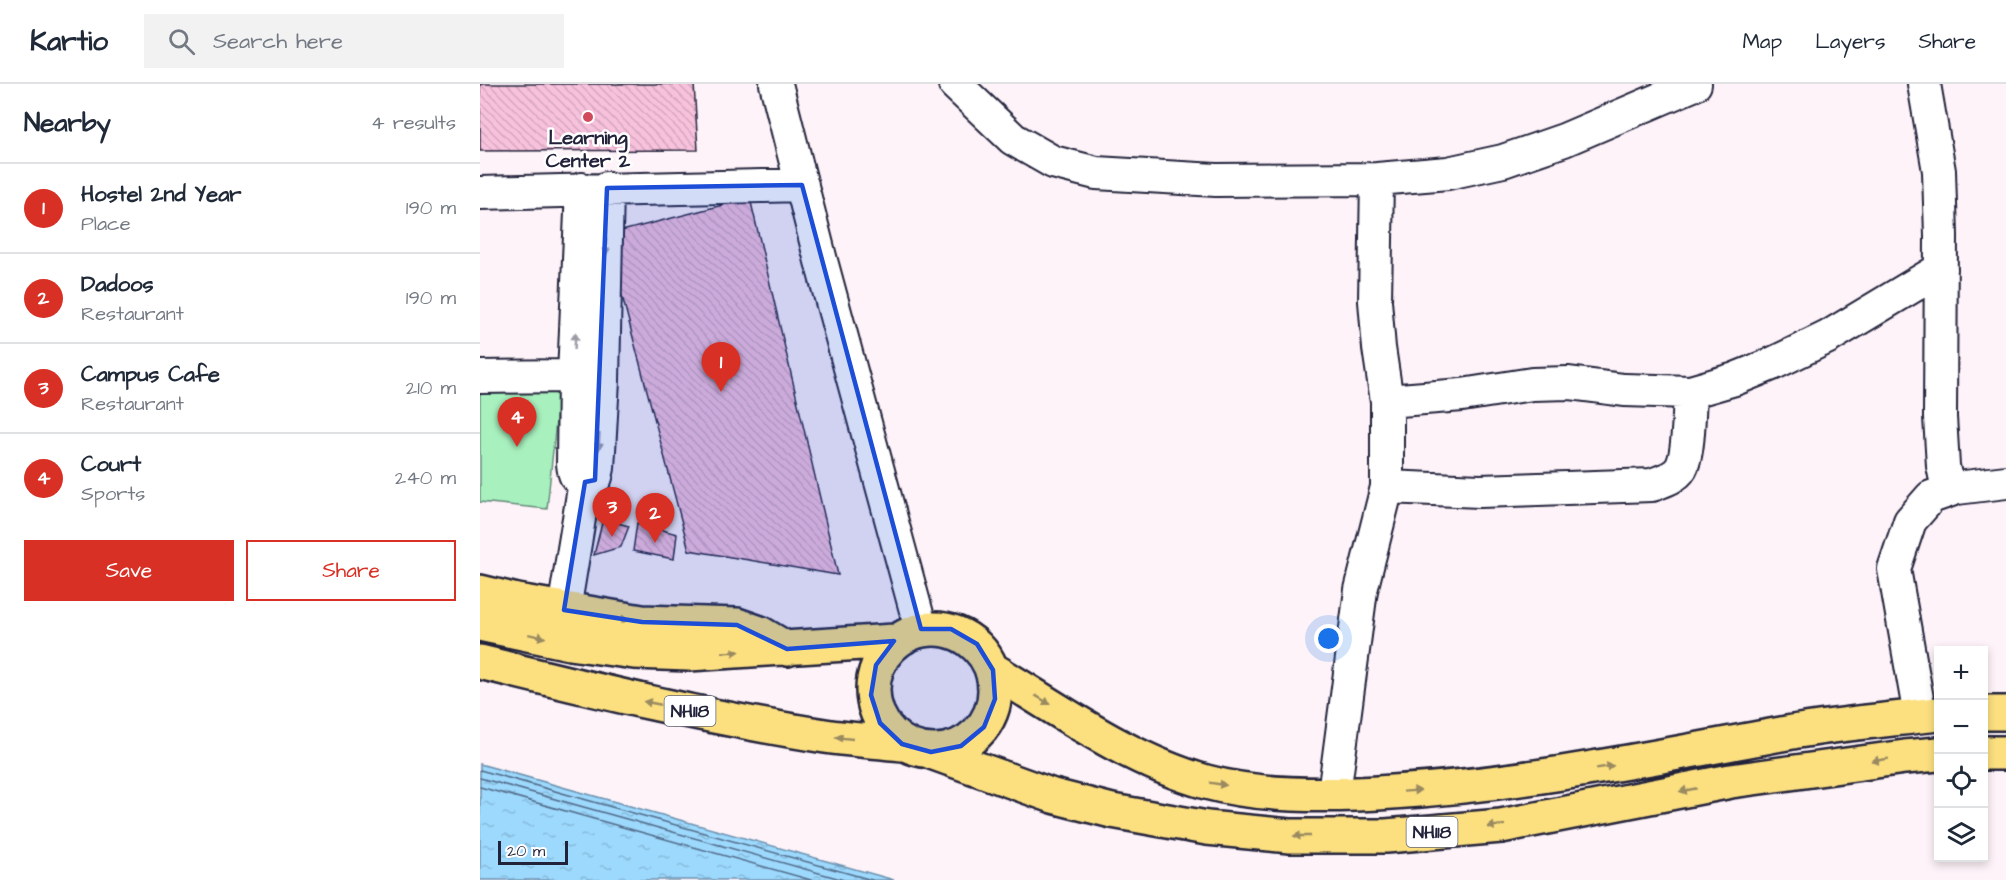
<!DOCTYPE html>
<html lang="en">
<head>
<meta charset="utf-8">
<style>
  :root { --surface:#fff; --page:#f2f2f3; --text:#1f2937; --muted:#747a83; --line:#e0e1e3; --accent:#d93025 }
  body { margin:0; font-family:"Architects Daughter",sans-serif; background:var(--page); color:var(--text) }
  .controls { position:absolute; right:18px; bottom:18px; display:grid; overflow:hidden; border-radius:0px; box-shadow:0 3px 9px #0003 }
  .controls button { width:54px; height:54px; display:grid; place-items:center; padding:0; border:0; border-bottom:2px solid var(--line); background:var(--surface); color:var(--text); font:30px sans-serif }
  .scale { position:absolute; left:18px; bottom:15px; width:70px; box-sizing:border-box; padding-left:6px; border:3px solid #22223b; border-top:0; font-size:16px; line-height:21px; white-space:nowrap; color:#22223b; -webkit-text-stroke:4px #fff; paint-order:stroke }
  .you { position:absolute; left:849px; top:555px; width:21px; height:21px; margin:-15px; border:4px solid #fff; border-radius:50%; background:#1a73e8; box-shadow:0 0 0 9px #1a73e833 }
  .badge { display:grid; place-items:center; width:39px; height:39px; border-radius:50%; background:var(--accent); color:#fff; font-size:20px; font-weight:700 }
  .pin { position:absolute; translate:-50% -50px; filter:drop-shadow(0 2px 3px #0008) }
  .pin::after { content:''; position:absolute; top:32px; width:21px; height:18px; background:inherit; clip-path:polygon(0 0,100% 0,50% 100%) }
  .list { margin:0; padding:0; list-style:none }
  h2 { display:flex; justify-content:space-between; align-items:center; height:78px; margin:0; padding:0 24px; font-size:26px }
  h2 small { font-size:20px; font-weight:400; color:var(--muted) }
  .list li { display:grid; grid-template-columns:39px 1fr auto; gap:18px; align-items:center; box-sizing:border-box; height:90px; padding:0 24px; border-top:2px solid var(--line) }
  .list b { display:block; font-size:22px; white-space:nowrap }
  .list p { margin:0; font-size:20px; white-space:nowrap; color:var(--muted) }
  .list em { font-size:20px; font-style:normal; color:var(--muted) }
  .actions { display:flex; gap:12px; padding:18px 24px }
  .actions a { flex:1; padding:14px 0; border:2px solid var(--accent); border-radius:0px; text-align:center; font-size:21px; color:var(--accent) }
  .actions .main { background:var(--accent); color:#fff }
  .icon { flex:none; width:33px; height:33px; fill:none; stroke:currentColor; stroke-width:2; stroke-linecap:round; stroke-linejoin:round }
  .map { position:relative; flex:none; width:1526px; height:796px; overflow:hidden }
  header { display:flex; align-items:center; gap:36px; box-sizing:border-box; height:84px; padding:0 30px; background:var(--surface); border-bottom:2px solid var(--line) }
  header strong { font-size:28px }
  nav { display:flex; gap:33px; margin-inline-start:auto; font-size:21px }
  .search { width:420px; height:54px; background:var(--page); display:flex; align-items:center; gap:15px; box-sizing:border-box; padding:0 21px; border-radius:0px; color:var(--muted); font-size:22px }
  main { display:flex }
  aside { flex:1; background:var(--surface) }
  .map>svg:first-child { display:block }
  .green { fill:#a8f1be; stroke:#658a7c; stroke-width:1.5 }
  .water { fill:url(#water-ripples); stroke:#6b90af; stroke-width:1.5 }
  .lines { fill:none; stroke-linecap:round; stroke-linejoin:round }
  .shore { stroke:#536b89; stroke-width:1.5 }
  .building { fill:url(#building-back-hatch); stroke:#22223b; stroke-width:1.5 }
  .minor-casing { stroke:#22223b; stroke-width:36 }
  .highway-casing { stroke:#22223b; stroke-width:38 }
  .minor { stroke:#fff; stroke-width:32 }
  .highway { stroke:#fce080; stroke-width:33 }
  .oneway { fill:#9c9ca7 }
  .oneway2 { fill:#9a8a61 }
  .marked { fill:#1d4ed8; fill-opacity:0.2; stroke:#1d4ed8; stroke-width:4.5; stroke-linejoin:round }
  .poi-dot { fill:#d1495b; stroke:#fff; stroke-width:2 }
  .labels { text-anchor:middle; dominant-baseline:central; stroke-width:5; stroke-linejoin:round; paint-order:stroke }
  .shield { fill:#fff; stroke:#646476; stroke-width:1.5 }
  .shield-label { font-size:18px; font-weight:bold; fill:#22223b }
  .poi-label { font-size:20px; font-weight:bold; fill:#22223b; stroke:#fff }
</style>
</head>
<body>
<header>
<strong>Kartio</strong>
<div class="search"><svg class="icon" aria-label="search" viewBox="0 0 24 24"><circle cx="10" cy="10" r="6"/><path d="M15 15l6 6"/></svg>Search here</div>
<nav><a>Map</a><a>Layers</a><a>Share</a></nav>
</header>
<main>
<aside>
<h2>Nearby<small>4 results</small></h2>
<ul class="list">
<li><span class="badge">1</span><div><b>Hostel 2nd Year</b><p>Place</p></div><em>190 m</em></li>
<li><span class="badge">2</span><div><b>Dadoos</b><p>Restaurant</p></div><em>190 m</em></li>
<li><span class="badge">3</span><div><b>Campus Cafe</b><p>Restaurant</p></div><em>210 m</em></li>
<li><span class="badge">4</span><div><b>Court</b><p>Sports</p></div><em>240 m</em></li>
</ul>
<div class="actions"><a class="main">Save</a><a>Share</a></div>
</aside>
<div class="map">
<svg width="1526" height="796" viewBox="0 0 1526 796">
  <defs>
    <pattern id="water-ripples" width="26" height="14" patternUnits="userSpaceOnUse" patternTransform="scale(1.5)"><rect width="26" height="14" fill="#9cd9fd"/><path d="M2 4q2-2 4 0t4 0M15 11q2-2 4 0t4 0" fill="none" stroke="#86bada"/></pattern>
    <pattern id="building-back-hatch" width="6" height="6" patternUnits="userSpaceOnUse" patternTransform="scale(1.5)"><rect width="6" height="6" fill="#f8c2dc"/><path d="M-1 5l2 2M0 0l6 6M5-1l2 2" fill="none" stroke="#d4a6be"/></pattern>
  </defs>
  <rect width="100%" height="100%" fill="#fef3f8"/>
  <filter id="ink" filterUnits="userSpaceOnUse"><feTurbulence type="fractalNoise" baseFrequency=".0167" numOctaves="2"/><feDisplacementMap in="SourceGraphic" scale="12" xChannelSelector="R" yChannelSelector="G"/><feConvolveMatrix kernelMatrix="1 2 1 2 8 2 1 2 1" color-interpolation-filters="sRGB"/></filter>
  <g filter="url(#ink)">
    <path class="green" d="M0,306L79,307L67,425L0,418Z"/>
    <path class="water" d="M0,680L414,796H0Z"/>
    <g class="lines">
      <path class="shore" d="M0,686L392,796
        M0,694L364,796
        M0,703L331,796"/>
    </g>
    <path class="building" d="M0,0H214L218,66L0,67Z
      M270,114L358,491L209,466L126,151Z
      M123,435L149,442L141,463L114,471Z
      M157,439L197,450L194,475L153,467Z"/>
    <g class="lines">
      <g class="minor-casing">
        <path id="minor" d="M296,0L341,177L441,545
          M475,0L533,55L573,78L616,89L736,96L897,95L968,89L1023,77L1084,56L1215,0
          M1444,0L1459,87L1461,152L1460,333L1463,382L1466,396L1477,404L1526,398
          M102,105L94,292L93,380C94,390 95,394 105,398L116,393L118,384L123,296L127,104
          M0,109L322,101
          M0,293L94,292L113,295
          M907,317L982,311L1052,300L1089,299L1144,306L1210,308L1255,295L1292,280L1348,253L1461,185
          M907,403L1000,407L1172,401C1182,397 1195,394 1201,384C1209,370 1209,325 1210,308
          M84,526L105,398
          M1440,632L1414,485L1430,437L1451,413L1477,404
          M854,710L881,506L907,403V317L899,264L895,217L897,95"/>
      </g>
      <g class="highway-casing">
        <path id="highway" d="M0,508L37,517L162,538L257,541L280,549L307,565
          M0,540L90,559L154,568L209,570L414,557
          M393 606a61 61 0 1 1 122 0a61 61 0 1 1-122 0Z
          M0,578C114,606 228,634 345,652C371,656 397,657 422,660
          M513,586C581,627 648,676 726,698C781,713 855,712 912,708C1046,700 1175,673 1307,649C1357,640 1408,636 1458,630
          M1504,629H1526
          M451,668L573,712L632,727L727,744L810,752H906L1021,742L1251,697L1425,673L1458,670
          M1504,669H1526"/>
      </g>
      <use href="#minor" class="minor"/>
      <use href="#highway" class="highway"/>
    </g>
    <defs><path id="oneway-solid" d="M-6-.8H1V-3.2L6.5 0L1 3.2V.8H-6Z" transform="scale(1.5)"/></defs>
    <g class="oneway">
      <use href="#oneway-solid" transform="translate(126 163) rotate(91)"/>
      <use href="#oneway-solid" transform="translate(95 257) rotate(-87)"/>
      <use href="#oneway-solid" transform="translate(119 358) rotate(93)"/>
    </g>
    <g class="oneway2">
      <use href="#oneway-solid" transform="translate(140 535) rotate(7)"/>
      <use href="#oneway-solid" transform="translate(57 552) rotate(12)"/>
      <use href="#oneway-solid" transform="translate(251 568) rotate(-3)"/>
      <use href="#oneway-solid" transform="translate(563 616) rotate(31)"/>
      <use href="#oneway-solid" transform="translate(172 619) rotate(-169)"/>
      <use href="#oneway-solid" transform="translate(364 654) rotate(-174)"/>
      <use href="#oneway-solid" transform="translate(1400 676) rotate(171)"/>
      <use href="#oneway-solid" transform="translate(1125 683) rotate(-9)"/>
      <use href="#oneway-solid" transform="translate(738 700) rotate(9)"/>
      <use href="#oneway-solid" transform="translate(1208 706) rotate(169)"/>
      <use href="#oneway-solid" transform="translate(932 707) rotate(-4)"/>
      <use href="#oneway-solid" transform="translate(1016 742) rotate(173)"/>
      <use href="#oneway-solid" transform="translate(822 752) rotate(-180)"/>
    </g>
  </g>
  <path class="marked" d="M322,101L441,545H471L497,560L513,586L515,615L504,643L481,662L451,668L422,660L400,639L391,611L396,581L414,557L307,565L257,541L162,538L84,526L105,398L115,396L127,104Z"/>
  <circle class="poi-dot" cx="108" cy="33" r="6"/>
  <g class="labels">
    <g class="shield">
      <rect x="184.5" y="612" width="51" height="30" rx="4.5"/>
      <rect x="926.5" y="733" width="51" height="30" rx="4.5"/>
    </g>
    <g class="shield-label">
      <text x="210" y="627">NH118</text>
      <text x="952" y="748">NH118</text>
    </g>
    <g class="poi-label">
      <text x="108" y="54">Learning<tspan x="108" dy="23">Center 2</tspan></text>
    </g>
  </g>
</svg>
<div class="controls">
<button>+</button>
<button>−</button>
<button><svg class="icon" aria-label="locate" viewBox="0 0 24 24"><circle cx="12" cy="12" r="6"/><path d="M12 2v4M12 18v4M2 12h4M18 12h4"/></svg></button>
<button><svg class="icon" aria-label="layers" viewBox="0 0 24 24"><path d="M12 4l9 5-9 5-9-5zM3 14l9 5 9-5"/></svg></button>
</div>
<div class="scale">20 m</div>
<div class="you"></div>
<div class="pin badge" style="left:241px;top:308px">1</div>
<div class="pin badge" style="left:175px;top:459px">2</div>
<div class="pin badge" style="left:132px;top:453px">3</div>
<div class="pin badge" style="left:37px;top:363px">4</div>
</div>
</main>
</body>
</html>
